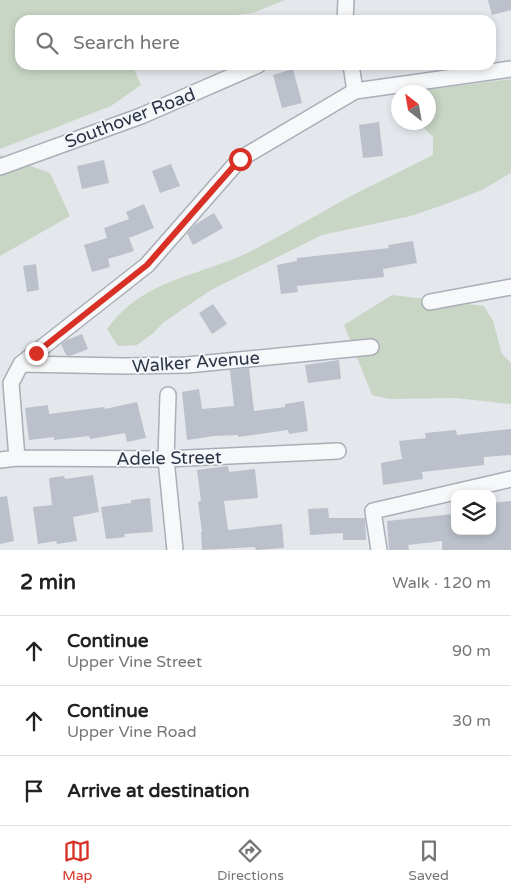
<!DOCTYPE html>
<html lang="en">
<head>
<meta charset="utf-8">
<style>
  :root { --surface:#fff; --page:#f6f6f6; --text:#222; --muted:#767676; --line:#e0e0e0; --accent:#d93025 }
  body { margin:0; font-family:"Varela Round",sans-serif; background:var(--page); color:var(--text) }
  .controls { position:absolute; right:15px; bottom:15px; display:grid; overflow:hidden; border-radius:10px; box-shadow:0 2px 8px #0003 }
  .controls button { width:45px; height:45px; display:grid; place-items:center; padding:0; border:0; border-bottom:1px solid var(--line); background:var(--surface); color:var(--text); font:25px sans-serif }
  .compass { position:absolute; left:391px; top:85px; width:45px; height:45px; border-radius:50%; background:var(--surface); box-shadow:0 2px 8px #0003; rotate:329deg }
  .stop { position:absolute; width:15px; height:15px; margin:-11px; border:4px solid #d93025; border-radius:50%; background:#fff }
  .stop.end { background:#d93025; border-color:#fff; box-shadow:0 1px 5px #0008 }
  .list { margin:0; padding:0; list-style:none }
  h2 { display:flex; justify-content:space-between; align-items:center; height:65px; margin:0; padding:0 20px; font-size:21px }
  h2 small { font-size:16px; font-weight:400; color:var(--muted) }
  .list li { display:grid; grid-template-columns:32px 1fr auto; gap:15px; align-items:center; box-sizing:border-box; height:70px; padding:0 20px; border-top:1px solid var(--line) }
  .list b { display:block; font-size:19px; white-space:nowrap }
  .list p { margin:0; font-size:16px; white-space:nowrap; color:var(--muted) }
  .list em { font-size:16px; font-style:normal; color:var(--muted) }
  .icon { flex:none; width:28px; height:28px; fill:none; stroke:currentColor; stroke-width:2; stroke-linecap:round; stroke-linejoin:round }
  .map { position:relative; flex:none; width:511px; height:550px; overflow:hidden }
  .search { position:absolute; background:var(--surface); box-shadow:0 2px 8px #0003; left:15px; right:15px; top:15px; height:55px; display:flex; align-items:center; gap:12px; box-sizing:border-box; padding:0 18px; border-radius:15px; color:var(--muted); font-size:19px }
  .sheet { height:275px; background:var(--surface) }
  nav { display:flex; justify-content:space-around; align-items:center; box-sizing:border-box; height:70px; border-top:1px solid var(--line); background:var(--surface); font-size:14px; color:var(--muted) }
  nav a { display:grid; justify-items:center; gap:2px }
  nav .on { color:var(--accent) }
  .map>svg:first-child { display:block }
  .green { fill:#c9d6c5 }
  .building { fill:#bbc0ca }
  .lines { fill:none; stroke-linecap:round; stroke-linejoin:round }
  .street-casing { stroke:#a9aeb7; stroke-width:18 }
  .street { stroke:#f7f8fa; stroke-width:15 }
  .route { stroke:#d93025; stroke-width:6 }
  .labels { text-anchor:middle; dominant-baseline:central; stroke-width:4; stroke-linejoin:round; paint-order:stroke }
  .street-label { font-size:18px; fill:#2b3445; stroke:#f4f6f9 }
</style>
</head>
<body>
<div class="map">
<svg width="511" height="550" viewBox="0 0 511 550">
  <rect width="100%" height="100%" fill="#e4e7ec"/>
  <path class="green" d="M0,0H285L253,13L189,20H20V65H127L134,69L141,85L111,106L0,149Z
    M511,79V173L482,190L446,204L411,216L322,235L211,290L164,322L152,334L137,345L118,346L107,329C144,279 193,278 245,254C277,238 307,221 338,203C369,186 402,171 433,155V137L419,123L428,122V92H423L431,89Z
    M0,155L50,173L70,216L0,256Z
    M392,295L484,306L493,321L502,354L511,363V404L456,398L388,399L372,395L344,325Z"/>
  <path class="building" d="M488,0H511V10L492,15Z
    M293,69L302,103L282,108L273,75Z
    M379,122L383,156L363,158L359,125Z
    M104,160L109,183L82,189L77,166Z
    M171,164L180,186L160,193L152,171Z
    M144,204L154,228L129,238L134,251L108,259L110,267L92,272L84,245L107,238L104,228L129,219L126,212Z
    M214,213L223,228L193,245L187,233L196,224Z
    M413,241L417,263L383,269L384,277L297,286L298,292L281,294L277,265L297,261V258L389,248L388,245Z
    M36,264L39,290L27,292L23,266Z
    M213,304L227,324L212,334L199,313Z
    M82,334L88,349L70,356L66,355L61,344L67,340Z
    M339,360L341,379L308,383L305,365Z
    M249,368L254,411L285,407V404L304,401L308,431L289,434L288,430L238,437V435L214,436L187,440L182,392L199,389L202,409L234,406L230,370Z
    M137,402L146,438L127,442L125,433L90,439L89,436L54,440V437L29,440L25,408L48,405L49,414L104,407L105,409Z
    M511,429V455L484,457V465L422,472L423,479L383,485L381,463L402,459L399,441L426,438L425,433L456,430L457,435Z
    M228,466L229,472L255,469L258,498L224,501L228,530L282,524L284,548L256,550L255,547L202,550L201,532H202L198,502L201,501L197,470Z
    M93,475L99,512L73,517L77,541L57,544L56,541L38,544L33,507L52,505L49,478L64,476L65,479Z
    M7,496L14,541L0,544V497Z
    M150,498L153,532L124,534L125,537L106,539L101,507L131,503V500Z
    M511,501V550H442V541L408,545L409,550H389L387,521L454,514L455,531H492V503Z
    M328,508L329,518H365L366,540H343V533L310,535L308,509Z"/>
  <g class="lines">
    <g class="street-casing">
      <path id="street" d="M345,20L346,0
        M351,65L355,91
        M0,167L141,116L258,65
        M430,302L511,287
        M21,364L124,366L187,365L371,347
        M168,395L166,459L175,550
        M17,458L11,383L21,364L147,265L240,159L355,91L511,69
        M0,460L17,458L166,459L338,451
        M379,550L373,511L511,479"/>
    </g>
    <use href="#street" class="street"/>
  </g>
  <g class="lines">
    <path class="route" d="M36,353L147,265L240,159"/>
  </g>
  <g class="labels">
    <g class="street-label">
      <text transform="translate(130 118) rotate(-21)">Southover Road</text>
      <text transform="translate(196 362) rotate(-4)">Walker Avenue</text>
      <text transform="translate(169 458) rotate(-1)">Adele Street</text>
    </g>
  </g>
</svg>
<div class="controls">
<button><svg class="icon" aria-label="layers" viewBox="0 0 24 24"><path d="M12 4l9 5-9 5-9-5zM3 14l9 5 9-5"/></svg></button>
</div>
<svg class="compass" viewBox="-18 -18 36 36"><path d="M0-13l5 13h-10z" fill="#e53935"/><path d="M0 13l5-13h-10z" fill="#767676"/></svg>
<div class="stop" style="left:240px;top:159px"></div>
<div class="stop end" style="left:36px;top:353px"></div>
<div class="search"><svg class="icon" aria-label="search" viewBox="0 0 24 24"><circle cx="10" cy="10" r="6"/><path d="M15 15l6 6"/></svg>Search here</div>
</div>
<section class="sheet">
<h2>2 min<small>Walk · 120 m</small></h2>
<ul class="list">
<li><svg class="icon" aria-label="ahead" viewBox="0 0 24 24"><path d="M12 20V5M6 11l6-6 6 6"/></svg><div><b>Continue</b><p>Upper Vine Street</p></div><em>90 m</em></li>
<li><svg class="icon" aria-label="ahead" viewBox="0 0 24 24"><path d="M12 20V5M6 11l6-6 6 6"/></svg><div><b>Continue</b><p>Upper Vine Road</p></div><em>30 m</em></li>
<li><svg class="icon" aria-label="arrive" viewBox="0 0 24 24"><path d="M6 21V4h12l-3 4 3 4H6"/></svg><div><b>Arrive at destination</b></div></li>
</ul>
</section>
<nav>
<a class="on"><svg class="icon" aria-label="map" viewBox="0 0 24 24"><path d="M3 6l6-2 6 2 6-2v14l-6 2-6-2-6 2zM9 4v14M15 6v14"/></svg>Map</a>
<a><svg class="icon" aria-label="directions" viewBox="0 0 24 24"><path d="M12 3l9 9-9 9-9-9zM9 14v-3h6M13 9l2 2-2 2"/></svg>Directions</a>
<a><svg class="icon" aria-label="saved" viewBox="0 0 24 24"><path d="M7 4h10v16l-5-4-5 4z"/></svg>Saved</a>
</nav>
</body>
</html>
